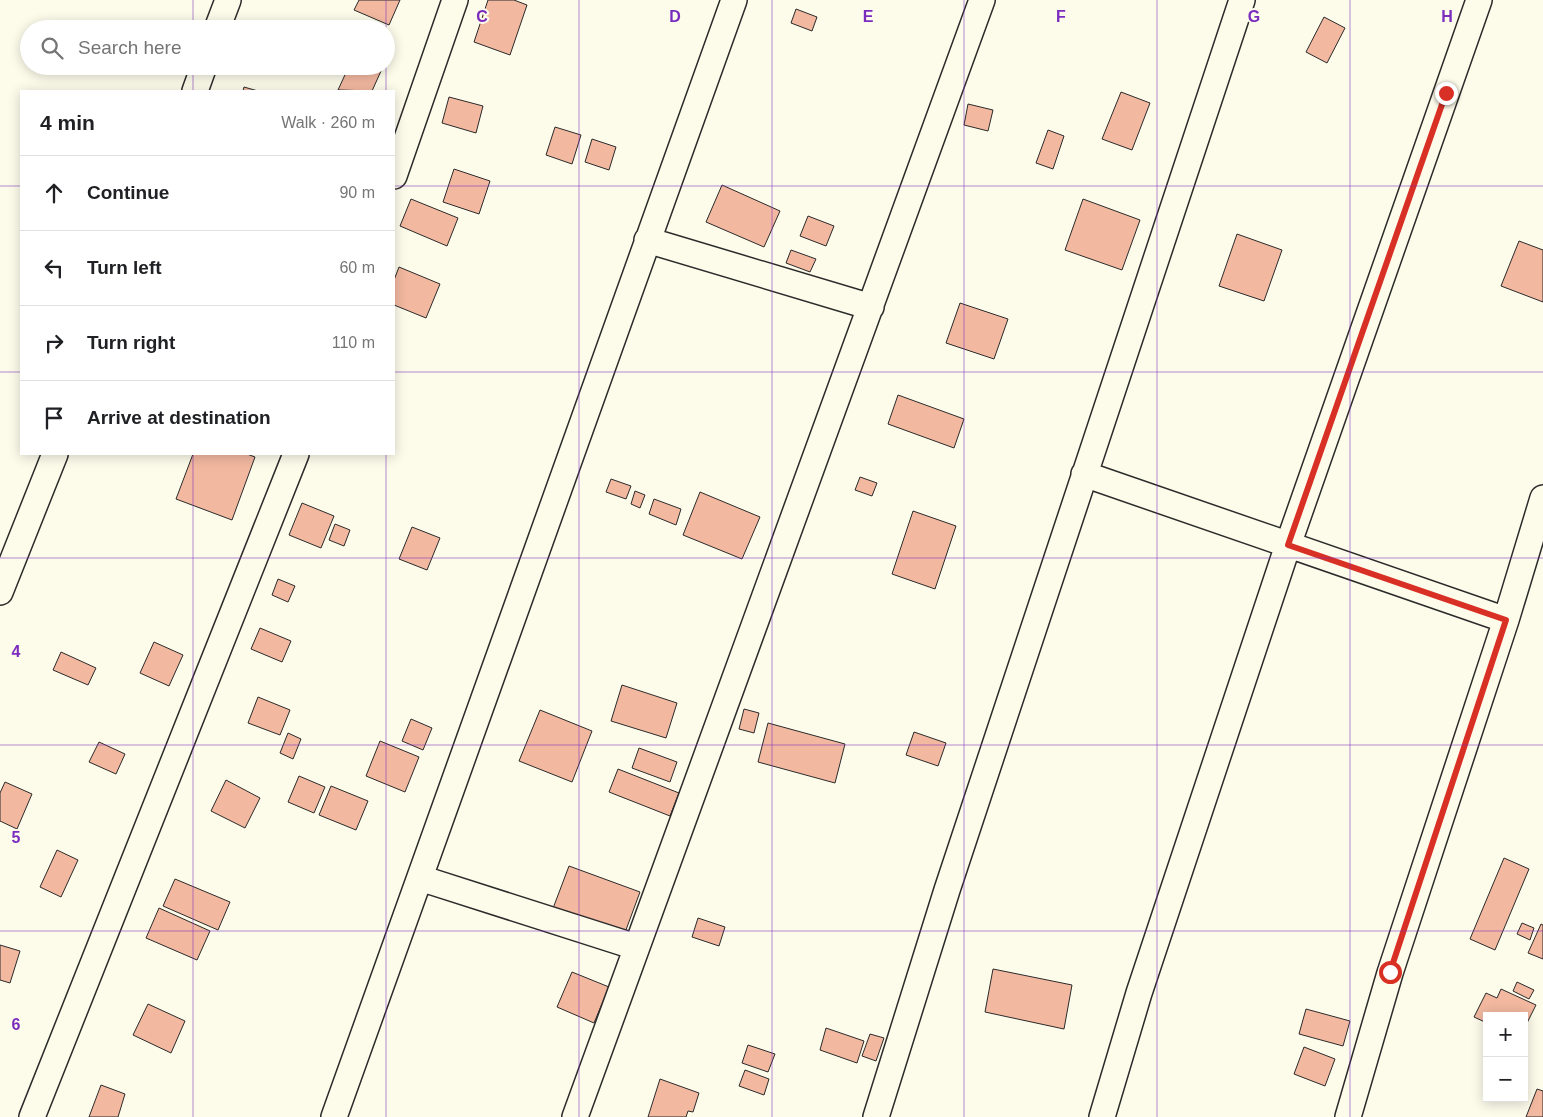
<!DOCTYPE html>
<html lang="en">
<head>
<meta charset="utf-8">
<style>
  :root { --surface:#fff; --page:#f6f6f6; --text:#202124; --muted:#757577; --line:#e0e0e0 }
  body { margin:0; font-family:Helvetica,sans-serif; background:var(--page); color:var(--text) }
  .controls { position:absolute; right:15px; bottom:15px; display:grid; overflow:hidden; border-radius:0px; box-shadow:0 2px 12px #0003 }
  .controls button { width:45px; height:45px; display:grid; place-items:center; padding:0; border:0; border-bottom:1px solid var(--line); background:var(--surface); color:var(--text); font:25px sans-serif }
  .stop { position:absolute; width:15px; height:15px; margin:-11px; border:4px solid #d93025; border-radius:50%; background:#fff }
  .stop.end { background:#d93025; border-color:#fff; box-shadow:0 1px 5px #0008 }
  .list { margin:0; padding:0; list-style:none }
  h2 { display:flex; justify-content:space-between; align-items:center; height:65px; margin:0; padding:0 20px; font-size:21px }
  h2 small { font-size:16px; font-weight:400; color:var(--muted) }
  .list li { display:grid; grid-template-columns:32px 1fr auto; gap:15px; align-items:center; box-sizing:border-box; height:75px; padding:0 20px; border-top:1px solid var(--line) }
  .list b { display:block; font-size:19px; white-space:nowrap }
  .list em { font-size:16px; font-style:normal; color:var(--muted) }
  .icon { flex:none; width:28px; height:28px; fill:none; stroke:currentColor; stroke-width:2; stroke-linecap:round; stroke-linejoin:round }
  .map { position:relative; flex:none; width:1543px; height:1117px; overflow:hidden }
  .search { position:absolute; background:var(--surface); box-shadow:0 2px 12px #0003; left:20px; top:20px; width:375px; height:55px; display:flex; align-items:center; gap:12px; box-sizing:border-box; padding:0 18px; border-radius:28px; color:var(--muted); font-size:19px }
  .panel { position:absolute; background:var(--surface); box-shadow:0 2px 12px #0003; left:20px; top:90px; width:375px; height:365px; border-radius:0px }
  .map>svg:first-child { display:block }
  .building { fill:#f2b8a0; stroke:#2b2b2b }
  .lines { fill:none; stroke-linecap:round; stroke-linejoin:round }
  .minor-casing { stroke:#2b2b2b; stroke-width:28 }
  .minor { stroke:#fdfbea; stroke-width:25 }
  .route { stroke:#d93025; stroke-width:6 }
  .grid { fill:none; stroke:#7b2cbf; stroke-width:1; stroke-opacity:0.55 }
  .grid-label { font-size:16px; text-anchor:middle; font-weight:bold; fill:#7b2cbf; stroke:#fdfbea; stroke-width:4; stroke-linejoin:round; paint-order:stroke }
</style>
</head>
<body>
<div class="map">
<svg width="1543" height="1117" viewBox="0 0 1543 1117">
  <rect width="100%" height="100%" fill="#fdfbea"/>
  <path class="building" d="M359,0H400L389,25L354,10Z
    M488,0H514L527,5L510,55L474,42Z
    M796,9L817,17L812,31L791,23Z
    M1324,17L1345,28L1327,63L1306,52Z
    M349,66H371L381,71L372,91L338,90Z
    M244,87L258,91H243Z
    M1121,92L1150,103L1132,150L1102,139Z
    M449,97L483,106L476,133L442,123Z
    M968,104L993,110L988,131L964,125Z
    M555,127L581,135L572,164L546,155Z
    M1048,130L1064,136L1053,169L1036,163Z
    M592,139L616,147L609,170L585,162Z
    M454,169L490,181L479,214L443,202Z
    M722,185L780,211L764,247L706,222Z
    M411,199L458,218L447,246L400,226Z
    M1083,199L1140,220L1122,270L1065,250Z
    M808,216L834,226L826,246L800,236Z
    M1237,234L1282,250L1264,301L1219,286Z
    M1519,241L1543,250V302L1501,286Z
    M791,250L816,259L810,272L786,263Z
    M399,267L440,284L426,318L394,305V280Z
    M960,303L1008,319L994,359L946,343Z
    M898,395L964,419L954,448L888,424Z
    M193,454H247L255,457L232,520L176,499Z
    M860,477L877,483L872,496L855,490Z
    M611,479L631,486L626,499L606,492Z
    M635,491L645,495L640,508L631,504Z
    M700,492L760,517L742,559L683,535Z
    M654,499L681,509L676,525L649,514Z
    M302,503L334,516L321,548L289,535Z
    M913,511L956,526L935,589L892,574Z
    M335,524L350,530L344,546L329,540Z
    M412,527L440,538L427,570L399,559Z
    M278,579L295,586L288,602L272,595Z
    M260,628L291,641L282,662L251,649Z
    M154,642L183,655L169,686L140,673Z
    M61,652L96,668L88,685L53,670Z
    M622,685L677,703L666,738L611,721Z
    M258,697L290,710L280,735L248,723Z
    M744,709L759,713L754,733L739,729Z
    M540,710L592,731L572,782L519,761Z
    M411,719L432,728L423,750L402,741Z
    M768,723L845,744L835,783L758,762Z
    M914,732L946,743L938,766L906,755Z
    M288,733L301,739L293,759L280,753Z
    M380,741L419,757L405,792L366,776Z
    M99,742L125,754L116,774L89,762Z
    M639,748L677,762L670,782L632,768Z
    M618,769L679,793L670,816L609,792Z
    M299,776L325,787L314,813L288,802Z
    M226,780L260,798L245,828L211,811Z
    M5,782L32,794L17,829L0,821V793Z
    M331,786L368,801L356,830L319,815Z
    M57,850L78,860L61,897L40,887Z
    M1504,858L1529,869L1495,950L1470,939Z
    M569,866L640,892L623,938L552,911Z
    M175,879L230,902L218,930L163,906Z
    M159,908L210,931L197,960L146,938Z
    M698,918L725,927L719,946L692,937Z
    M1522,923L1534,928L1530,940L1517,934Z
    M1541,924L1543,925V959L1528,953Z
    M0,945L20,951L10,983L0,980Z
    M993,969L1072,985L1064,1029L985,1012Z
    M572,972L609,987L594,1023L557,1007Z
    M1517,982L1534,990L1529,999L1513,991Z
    M1501,989L1536,1005L1527,1023L1524,1021V1016H1487V1023L1474,1017L1486,993L1497,998Z
    M148,1004L185,1021L171,1053L133,1035Z
    M1306,1009L1350,1021L1343,1046L1299,1034Z
    M826,1028L864,1041L857,1063L820,1050Z
    M870,1034L884,1038L876,1061L862,1056Z
    M748,1045L775,1054L768,1072L742,1063Z
    M1304,1047L1335,1059L1325,1086L1294,1074Z
    M745,1070L769,1079L764,1095L739,1086Z
    M660,1079L699,1093L693,1112L688,1111L686,1117H648Z
    M101,1085L125,1094L118,1117H89Z
    M1537,1089L1543,1091V1117H1526Z"/>
  <g class="lines">
    <g class="minor-casing">
      <path id="minor" d="M217,29L228,0
        M195,91L204,66
        M394,176L455,0
        M647,240L871,307
        M1084,474L1506,620
        M0,592L55,454
        M420,878L636,947
        M32,1117L296,454
        M334,1117L734,0
        M575,1117L982,0
        M876,1117L947,890L1242,0
        M1102,1117L1139,993L1288,545L1479,0
        M1348,1117L1390,973L1506,620L1543,498"/>
    </g>
    <use href="#minor" class="minor"/>
  </g>
  <g class="lines">
    <path class="route" d="M1390,972L1506,620L1288,545L1446,93"/>
  </g>
  <path class="grid" d="M193,0V29M386,0V29M579,0V1117M772,0V1117M964,0V1117M1157,0V1117M1350,0V1117M193,66V91M386,66V91M0,186H21M394,186H1543M0,372H21M394,372H1543M193,454V1117M386,454V1117M0,558H1543M0,745H1543M0,931H1543"/>
  <g class="grid-label">
    <text x="482" y="22">C</text>
    <text x="675" y="22">D</text>
    <text x="868" y="22">E</text>
    <text x="1061" y="22">F</text>
    <text x="1254" y="22">G</text>
    <text x="1447" y="22">H</text>
    <text x="16" y="657">4</text>
    <text x="16" y="843">5</text>
    <text x="16" y="1030">6</text>
  </g>
</svg>
<div class="controls">
<button>+</button>
<button>−</button>
</div>
<div class="stop" style="left:1390px;top:972px"></div>
<div class="stop end" style="left:1446px;top:93px"></div>
<div class="search"><svg class="icon" aria-label="search" viewBox="0 0 24 24"><circle cx="10" cy="10" r="6"/><path d="M15 15l6 6"/></svg>Search here</div>
<section class="panel">
<h2>4 min<small>Walk · 260 m</small></h2>
<ul class="list">
<li><svg class="icon" aria-label="ahead" viewBox="0 0 24 24"><path d="M12 20V5M6 11l6-6 6 6"/></svg><div><b>Continue</b></div><em>90 m</em></li>
<li><svg class="icon" aria-label="left" viewBox="0 0 24 24"><path d="M17 20v-9H6M10 6l-5 5 5 5"/></svg><div><b>Turn left</b></div><em>60 m</em></li>
<li><svg class="icon" aria-label="right" viewBox="0 0 24 24"><path d="M7 20v-9h11M14 6l5 5-5 5"/></svg><div><b>Turn right</b></div><em>110 m</em></li>
<li><svg class="icon" aria-label="arrive" viewBox="0 0 24 24"><path d="M6 21V4h12l-3 4 3 4H6"/></svg><div><b>Arrive at destination</b></div></li>
</ul>
</section>
</div>
</body>
</html>
